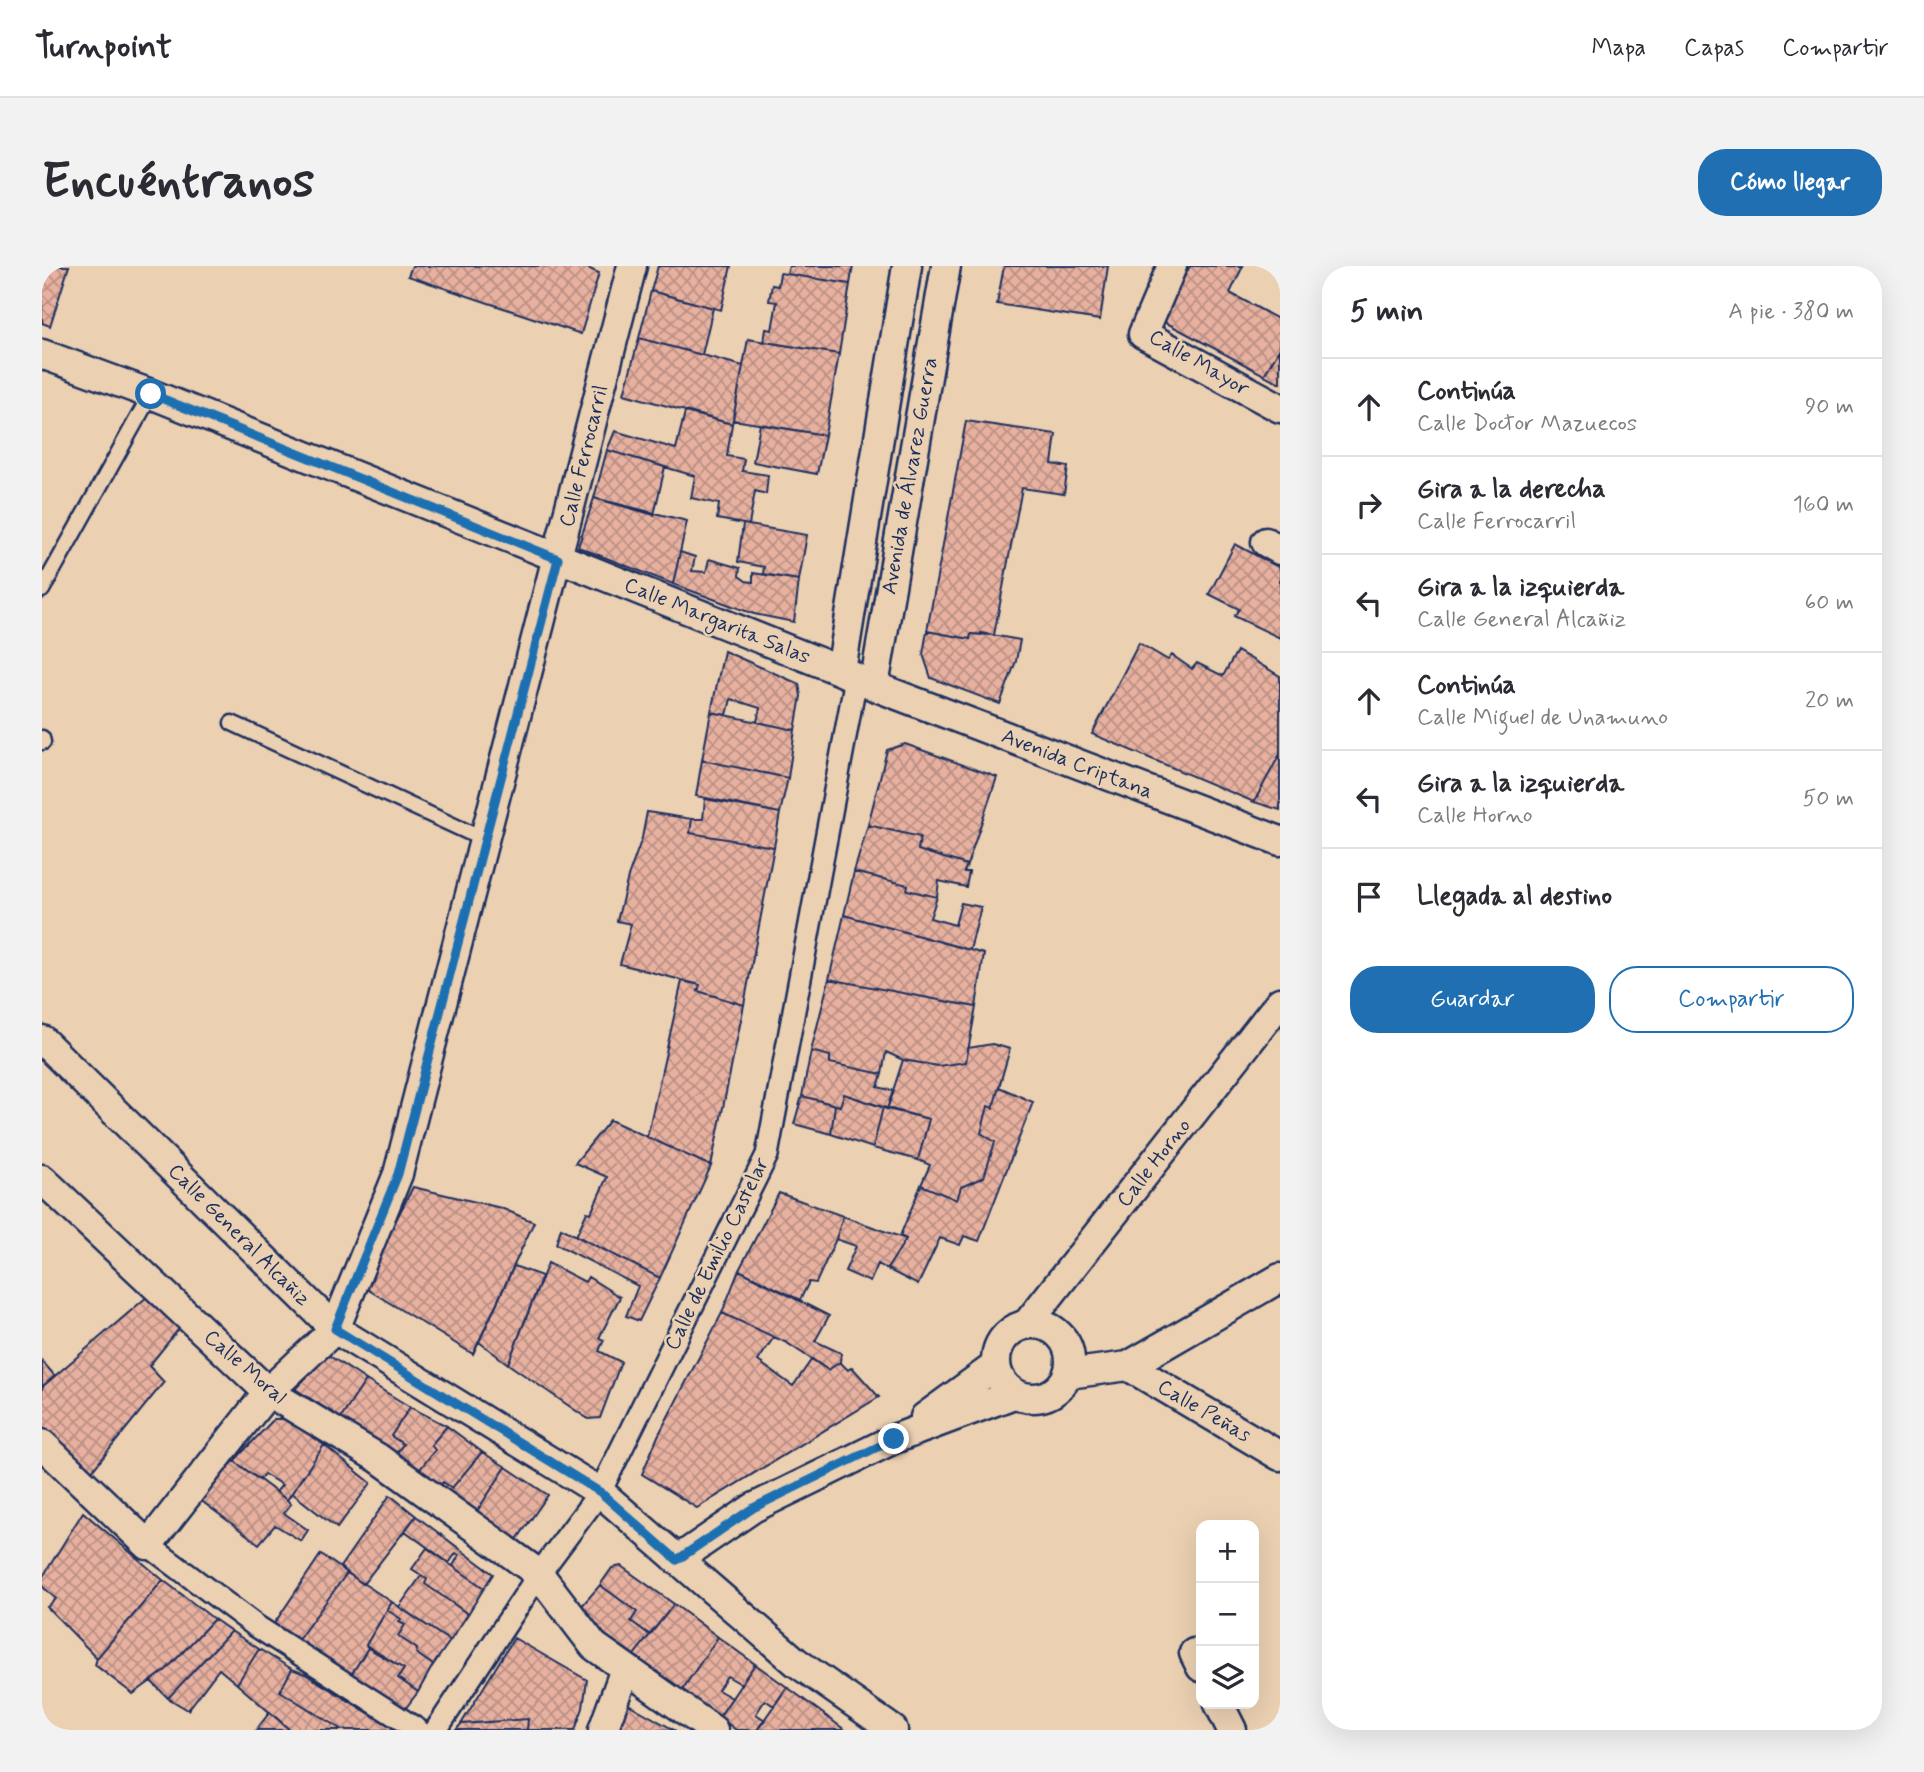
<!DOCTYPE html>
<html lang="es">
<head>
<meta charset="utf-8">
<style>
  :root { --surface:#fff; --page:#f2f2f3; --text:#2b2b33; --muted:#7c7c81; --line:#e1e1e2; --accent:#1f6fb2 }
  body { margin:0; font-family:Mynerve,sans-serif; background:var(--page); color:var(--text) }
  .controls { position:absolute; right:21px; bottom:21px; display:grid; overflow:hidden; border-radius:14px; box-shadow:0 7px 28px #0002 }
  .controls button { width:63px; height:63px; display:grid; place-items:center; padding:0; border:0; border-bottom:2px solid var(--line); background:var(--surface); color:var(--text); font:35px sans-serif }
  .stop { position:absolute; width:21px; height:21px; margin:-16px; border:5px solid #1f6fb2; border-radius:50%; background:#fff }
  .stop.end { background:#1f6fb2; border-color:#fff; box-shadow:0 2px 7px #0008 }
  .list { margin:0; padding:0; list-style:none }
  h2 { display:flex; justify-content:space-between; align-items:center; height:91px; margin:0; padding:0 28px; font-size:30px }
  h2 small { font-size:23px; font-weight:400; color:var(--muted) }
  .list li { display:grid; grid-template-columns:46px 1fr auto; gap:21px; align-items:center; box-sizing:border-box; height:98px; padding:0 28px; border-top:2px solid var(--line) }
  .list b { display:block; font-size:26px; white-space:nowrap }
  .list p { margin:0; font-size:23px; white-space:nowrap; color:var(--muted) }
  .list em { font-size:23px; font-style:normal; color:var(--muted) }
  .actions { display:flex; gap:14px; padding:21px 28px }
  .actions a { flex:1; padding:16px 0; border:2px solid var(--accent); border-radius:28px; text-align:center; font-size:24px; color:var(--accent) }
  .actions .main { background:var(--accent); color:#fff }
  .icon { flex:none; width:38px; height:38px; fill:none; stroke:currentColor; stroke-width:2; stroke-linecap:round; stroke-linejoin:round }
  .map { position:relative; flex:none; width:1238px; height:1464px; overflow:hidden; border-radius:28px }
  header { display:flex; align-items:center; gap:42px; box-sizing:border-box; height:98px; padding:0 35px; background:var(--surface); border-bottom:2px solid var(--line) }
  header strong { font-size:33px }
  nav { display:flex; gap:38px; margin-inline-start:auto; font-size:24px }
  .intro { display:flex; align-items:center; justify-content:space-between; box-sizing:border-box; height:168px; padding:0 42px }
  h1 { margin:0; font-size:49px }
  .button { padding:18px 32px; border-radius:28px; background:var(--accent); color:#fff; font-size:24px; font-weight:700 }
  main { display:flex; gap:42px; padding:0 42px }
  aside { flex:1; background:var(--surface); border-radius:28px; box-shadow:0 7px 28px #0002 }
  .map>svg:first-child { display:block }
  .building { fill:url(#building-cross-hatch); stroke:#1b2f5e; stroke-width:2 }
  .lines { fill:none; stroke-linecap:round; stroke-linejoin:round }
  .service-casing { stroke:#1b2f5e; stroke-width:19 }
  .pedestrian-casing { stroke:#1b2f5e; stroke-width:26 }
  .minor-casing { stroke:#1b2f5e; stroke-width:33 }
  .service { stroke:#ebd0b2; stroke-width:14 }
  .pedestrian { stroke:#ebd0b2; stroke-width:21 }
  .minor { stroke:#ebd0b2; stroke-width:28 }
  .route { stroke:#1f6fb2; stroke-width:9 }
  .labels { text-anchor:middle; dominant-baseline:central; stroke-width:5; stroke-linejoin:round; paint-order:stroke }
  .street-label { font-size:21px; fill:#1b2f5e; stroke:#ebd0b2 }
</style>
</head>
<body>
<header>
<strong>Turnpoint</strong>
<nav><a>Mapa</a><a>Capas</a><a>Compartir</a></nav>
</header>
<div class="intro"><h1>Encuéntranos</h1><a class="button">Cómo llegar</a></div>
<main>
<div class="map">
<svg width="1238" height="1464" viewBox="0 0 1238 1464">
  <defs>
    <pattern id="building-cross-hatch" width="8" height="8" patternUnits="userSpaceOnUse" patternTransform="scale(1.75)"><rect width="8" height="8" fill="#e7b09f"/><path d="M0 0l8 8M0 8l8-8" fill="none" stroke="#ba9085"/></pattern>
  </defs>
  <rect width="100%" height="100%" fill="#ebd0b2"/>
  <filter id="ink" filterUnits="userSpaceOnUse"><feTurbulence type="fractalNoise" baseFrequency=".0143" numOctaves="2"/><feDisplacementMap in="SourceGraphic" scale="14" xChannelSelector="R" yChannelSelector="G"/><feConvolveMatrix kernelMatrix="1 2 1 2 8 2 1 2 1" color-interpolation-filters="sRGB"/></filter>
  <g filter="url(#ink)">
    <path class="building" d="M0,0H27L8,60L0,57Z
      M370,0H541L557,7L539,68L366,10Z
      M616,0H689L679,44L609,25Z
      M747,0H811L808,18L745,8Z
      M962,0H1066L1058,54L955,38Z
      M1148,0H1201L1188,27L1238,54V82L1222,109L1119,54Z
      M738,7L808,18L797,88L722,76L724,63L730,64L735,36L727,35L730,19L736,20Z
      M609,25L671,42L660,89L597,72Z
      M597,72L701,100L690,158L582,128Z
      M706,73L797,88L783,169L691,154Z
      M1238,82V117L1222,109Z
      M643,146L690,158L685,190L702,193L700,205L726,209L724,228L713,225L707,259L675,253L677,238L649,232L653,210L565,184L573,165L634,183Z
      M924,155L1014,168L1010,198L1026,201L1022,228L980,222L952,369L929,368L928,373L885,365Z
      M718,158L783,169L775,208L711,196Z
      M565,184L623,201L612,249L552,232Z
      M552,232L645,255L631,318L536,281Z
      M701,258L765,269L757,314L721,308L722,301L696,296Z
      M1193,278L1238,302V372L1192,350L1197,343L1167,328Z
      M638,286L653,291L650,305L664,306L667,293L698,302L697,310L704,315L711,316V307L757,314L752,356L712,348L631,318Z
      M885,365L928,373L929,368L939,369V367L978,374L974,395L958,438L889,412L881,388Z
      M1097,377L1126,394L1130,389L1150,403L1155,397L1181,410L1195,385L1238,410V488L1212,536L1050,468Z
      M682,385L757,418L759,430L753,464L715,456L718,442L689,433L685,449L669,446Z
      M669,446L753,464L746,512L660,494Z
      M863,478L955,511L925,599L876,584L878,571L826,559L845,484Z
      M1238,488V544L1212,536Z
      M660,494L746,512L738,547L654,530Z
      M663,533L738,547L732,581L648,567L650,553H661Z
      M605,546L650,553L648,567L732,581L702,739L656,725L658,719L578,698L589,658L575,655L586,611L600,572Z
      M826,559L878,571L876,584L925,599L922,606H927L924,621L897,615L895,631L865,624L866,619L812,606Z
      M812,606L866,619L865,624L895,631L888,652L913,659L919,637L939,641L928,684L802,649Z
      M802,649L942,688L934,741L787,713Z
      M787,713L934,741L924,796L896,800L861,794L844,786L840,808L788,797V790L769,785Z
      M640,715L658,719L656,725L702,739L669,900L605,871Z
      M950,778L968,783L951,842L946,840L939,867L953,876L942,911L919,921L915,934L879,919L888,899L876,894L887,853L845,843L861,794L896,800L924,796L926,782Z
      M769,785L788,790V797L840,808L836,821L852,825L845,843L802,828L798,840L760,830Z
      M957,821L991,836L937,975L922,970L918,979L898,972L876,1019L845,1003L864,973L858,970L879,919L915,934L919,921L942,911L953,876L939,867L946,840L951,842Z
      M802,828L841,841L831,882L789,868L793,839L798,840Z
      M760,830L793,839L789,868L752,858Z
      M841,841L887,853L876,894L831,882Z
      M568,854L669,900L618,1012L534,970L545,946L549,947L565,911L533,897Z
      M371,921L459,942L492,956L431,1088L320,1020Z
      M737,927L801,950L794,973L774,1017L767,1016L758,1034L697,1004Z
      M801,950L864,973L845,1003L836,998L828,1016L803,1005L814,980L794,973Z
      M519,962L618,1012L597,1055L584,1050L596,1020L514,978Z
      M506,997L543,1016L546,1011L578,1031L557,1072L562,1074L557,1085L579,1096L558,1152L546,1153L466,1098Z
      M472,1000L500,1010L466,1098L437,1076Z
      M697,1004L787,1050L773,1075L799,1087L798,1096L786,1104L745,1077L680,1047Z
      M106,1030L140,1059L107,1100L122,1116L46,1210L0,1165V1121Z
      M680,1047L732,1071L716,1095L751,1120L770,1093L786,1104L798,1096L806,1104L810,1101L837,1131L655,1242L600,1208L616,1170Z
      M286,1089L324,1114L299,1152L253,1123Z
      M0,1095L13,1110L0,1121Z
      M324,1114L368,1141L349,1170L361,1178L351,1193L299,1152Z
      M368,1141L405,1160L389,1179L393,1184L374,1208L351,1193L361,1178L349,1170Z
      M232,1153H247L282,1179L245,1234L234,1226L240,1219L222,1208L217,1214L192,1195Z
      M405,1160L440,1186L410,1222L401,1216L394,1224L374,1208L393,1184L389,1179Z
      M282,1179L329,1217L295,1262L250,1227Z
      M440,1186L464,1201L431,1251L394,1224L401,1216L410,1222Z
      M192,1195L245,1234L249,1238L242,1247L266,1264L259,1275L233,1259L217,1278L157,1233Z
      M464,1201L506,1229L469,1282L431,1251Z
      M348,1229L374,1250L321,1318L298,1301Z
      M41,1246L121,1314L55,1392L5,1341L14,1333L0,1320V1312Z
      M374,1250L451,1308L442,1322L411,1300L417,1289L414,1287L407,1297L363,1265Z
      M385,1282L442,1322L426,1348L383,1318L385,1313L370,1303Z
      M279,1288L305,1307L256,1374L232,1358Z
      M579,1300L632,1338L608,1369L589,1355L595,1346L558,1319L570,1302Z
      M305,1307L350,1336L324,1379L326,1382L309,1409L256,1374Z
      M379,1310L385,1313L383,1318L426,1348L408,1375L357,1341Z
      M121,1314L172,1353L124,1404L91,1428L53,1399L55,1392Z
      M558,1319L595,1346L589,1355L608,1369L592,1389L539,1352L537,1343Z
      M350,1336L408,1375L391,1399L374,1387L375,1383L356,1370L363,1359L357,1356L359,1353L345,1344Z
      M632,1338L676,1371L640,1424L592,1389Z
      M345,1344L359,1353L357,1356L363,1359L356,1370L375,1383L374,1387L391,1399L376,1426L356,1412L362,1403L324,1379Z
      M172,1353L189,1365L126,1432L109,1415L124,1404Z
      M189,1365L217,1383L195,1418L177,1403L146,1444L126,1432Z
      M676,1371L713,1398L699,1418L685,1410L676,1424L690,1432L677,1451L640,1424Z
      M472,1372L545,1414L541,1442L533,1464H485L486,1453L419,1458Z
      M326,1382L362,1403L356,1412L376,1426L363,1443L309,1409Z
      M217,1383L250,1403L238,1425L300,1464H248L195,1418Z
      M713,1398L745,1421L732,1440L723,1434L714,1448L723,1454L715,1464H694L677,1451Z
      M250,1403L263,1408L354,1464H300L238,1425Z
      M745,1421L803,1464H715Z
      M581,1435L632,1464H572Z
      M228,1446L248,1464H214Z
      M486,1453L485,1464H414L419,1458Z"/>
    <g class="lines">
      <g class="service-casing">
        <path id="service" d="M0,324L109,128
          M190,457L443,574
          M0,472L1,476"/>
      </g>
      <g class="pedestrian-casing">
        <path id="pedestrian" d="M106,1279L214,1360L376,1464
          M394,1464L497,1308L558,1226L725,889L814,412"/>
      </g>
      <g class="minor-casing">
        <path id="minor" d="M1130,0L1101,68L1238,142
          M0,88L109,128L799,405L832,420L1238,575
          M1224,276L1238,284
          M799,405L865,0
          M832,420L904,0
          M0,774L293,1063L558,1226L754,1396L851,1464
          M0,913L226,1126L336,1192L497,1308L552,1380L671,1464
          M954 1095a37 37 0 1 1 74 0a37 37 0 1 1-74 0Z
          M985,1058L1238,736
          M1086,1100L1238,1190
          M1026,1108L1086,1100L1238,1012
          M883,1151L953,1100
          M0,1178L106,1279L226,1126L293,1063L356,908L590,0
          M635,1294L711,1242L852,1173L972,1128
          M1152,1387L1159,1401
          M1177,1438L1190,1464
          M561,1464L583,1403"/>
      </g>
      <use href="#service" class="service"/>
      <use href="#pedestrian" class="pedestrian"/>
      <use href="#minor" class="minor"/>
    </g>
  </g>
  <g class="lines" filter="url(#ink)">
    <path class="route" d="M109,128L516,293L356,908L293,1063L558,1226L635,1294L711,1242L852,1173"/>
  </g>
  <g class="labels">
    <g class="street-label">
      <text transform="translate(1157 97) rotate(30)">Calle Mayor</text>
      <text transform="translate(542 190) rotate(-76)">Calle Ferrocarril</text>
      <text transform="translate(868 210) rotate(-80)">Avenida de Álvarez Guerra</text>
      <text transform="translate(675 355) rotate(22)">Calle Margarita Salas</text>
      <text transform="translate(1035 498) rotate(21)">Avenida Criptana</text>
      <text transform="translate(1112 897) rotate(-52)">Calle Horno</text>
      <text transform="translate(197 969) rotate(45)">Calle General Alcañiz</text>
      <text transform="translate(675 988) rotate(-64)">Calle de Emilio Castelar</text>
      <text transform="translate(203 1101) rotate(41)">Calle Moral</text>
      <text transform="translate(1162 1145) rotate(30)">Calle Peñas</text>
    </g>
  </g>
</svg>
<div class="controls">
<button>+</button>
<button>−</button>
<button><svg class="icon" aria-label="layers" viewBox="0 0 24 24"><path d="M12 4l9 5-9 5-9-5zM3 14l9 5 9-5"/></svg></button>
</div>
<div class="stop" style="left:109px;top:128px"></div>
<div class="stop end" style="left:852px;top:1173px"></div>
</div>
<aside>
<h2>5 min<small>A pie · 380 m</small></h2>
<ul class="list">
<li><svg class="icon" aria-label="ahead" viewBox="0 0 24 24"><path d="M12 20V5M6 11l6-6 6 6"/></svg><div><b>Continúa</b><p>Calle Doctor Mazuecos</p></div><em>90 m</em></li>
<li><svg class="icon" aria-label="right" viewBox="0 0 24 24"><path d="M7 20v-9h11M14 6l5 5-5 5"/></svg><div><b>Gira a la derecha</b><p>Calle Ferrocarril</p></div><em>160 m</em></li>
<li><svg class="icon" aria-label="left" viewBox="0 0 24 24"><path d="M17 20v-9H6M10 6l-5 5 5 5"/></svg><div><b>Gira a la izquierda</b><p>Calle General Alcañiz</p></div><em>60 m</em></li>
<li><svg class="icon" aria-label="ahead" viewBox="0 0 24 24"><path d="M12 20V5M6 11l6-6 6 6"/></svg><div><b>Continúa</b><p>Calle Miguel de Unamuno</p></div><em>20 m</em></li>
<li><svg class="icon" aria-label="left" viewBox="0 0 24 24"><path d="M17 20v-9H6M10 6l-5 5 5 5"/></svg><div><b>Gira a la izquierda</b><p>Calle Horno</p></div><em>50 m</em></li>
<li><svg class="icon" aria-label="arrive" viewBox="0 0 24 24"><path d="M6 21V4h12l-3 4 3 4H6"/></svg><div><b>Llegada al destino</b></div></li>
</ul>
<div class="actions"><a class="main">Guardar</a><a>Compartir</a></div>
</aside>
</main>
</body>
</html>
